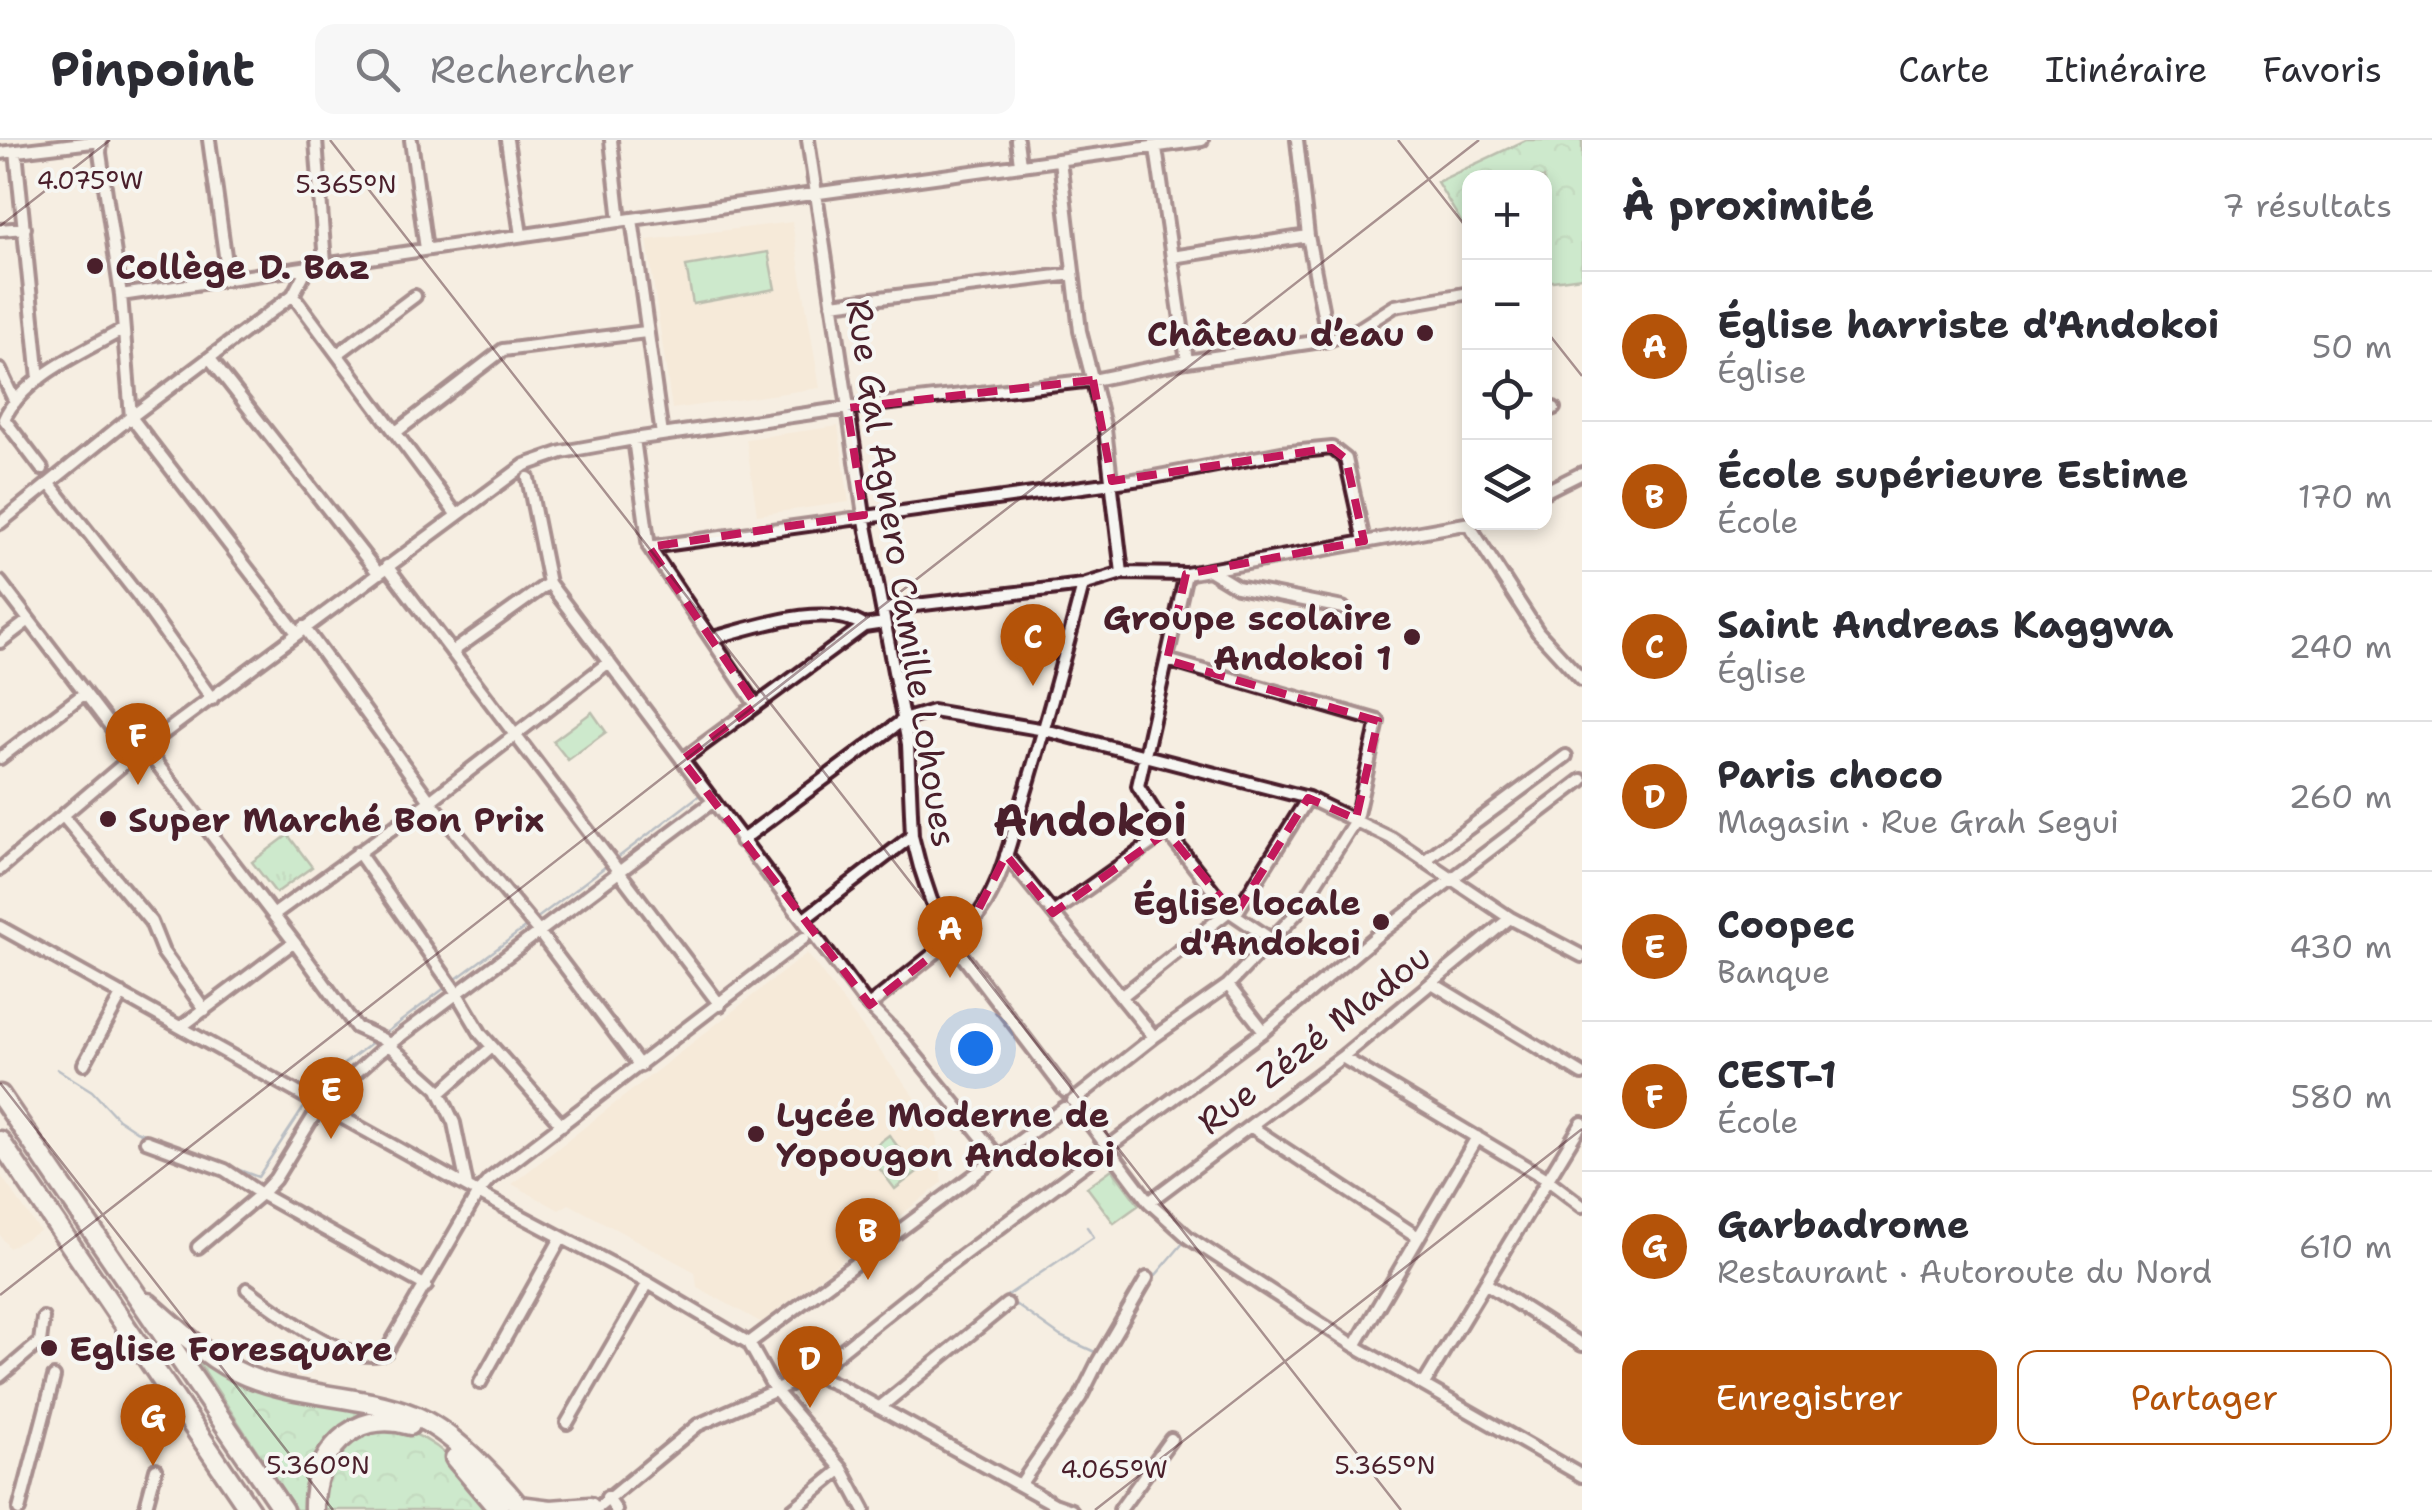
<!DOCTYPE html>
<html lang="fr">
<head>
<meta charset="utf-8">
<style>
  :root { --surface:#fff; --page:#f7f7f7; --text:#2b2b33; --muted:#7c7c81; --line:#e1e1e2; --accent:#b45309 }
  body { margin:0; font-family:"Shantell Sans",sans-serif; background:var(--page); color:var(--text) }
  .controls { position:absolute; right:30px; top:30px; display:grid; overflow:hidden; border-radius:20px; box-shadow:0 5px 15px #0003 }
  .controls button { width:90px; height:90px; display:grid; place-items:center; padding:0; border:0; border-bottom:2px solid var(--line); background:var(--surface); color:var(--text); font:50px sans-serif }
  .you { position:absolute; left:975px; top:908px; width:35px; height:35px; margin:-25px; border:8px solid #fff; border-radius:50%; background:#1a73e8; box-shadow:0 0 0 15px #1a73e833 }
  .badge { display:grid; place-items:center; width:65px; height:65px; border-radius:50%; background:var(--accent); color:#fff; font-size:32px; font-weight:700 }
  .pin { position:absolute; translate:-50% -82px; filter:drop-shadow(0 2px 5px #0008) }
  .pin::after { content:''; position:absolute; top:52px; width:35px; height:30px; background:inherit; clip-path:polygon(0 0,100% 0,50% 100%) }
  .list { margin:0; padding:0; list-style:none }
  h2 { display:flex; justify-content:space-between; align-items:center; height:130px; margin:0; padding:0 40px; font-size:42px }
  h2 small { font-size:32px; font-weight:400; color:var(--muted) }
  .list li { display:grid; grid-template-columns:65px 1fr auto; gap:30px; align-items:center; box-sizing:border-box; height:150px; padding:0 40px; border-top:2px solid var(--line) }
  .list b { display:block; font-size:38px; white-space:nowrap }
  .list p { margin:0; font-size:32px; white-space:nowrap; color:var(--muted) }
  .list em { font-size:32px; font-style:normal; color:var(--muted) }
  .actions { display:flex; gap:20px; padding:30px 40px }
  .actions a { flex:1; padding:22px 0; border:2px solid var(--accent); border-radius:20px; text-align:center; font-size:35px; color:var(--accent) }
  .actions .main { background:var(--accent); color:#fff }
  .icon { flex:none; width:55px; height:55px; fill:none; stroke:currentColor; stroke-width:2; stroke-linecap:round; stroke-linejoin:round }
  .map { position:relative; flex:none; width:1582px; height:1370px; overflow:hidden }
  header { display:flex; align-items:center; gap:60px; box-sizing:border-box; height:140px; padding:0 50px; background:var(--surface); border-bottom:2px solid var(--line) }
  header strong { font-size:48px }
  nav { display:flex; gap:55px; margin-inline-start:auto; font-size:35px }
  .search { width:700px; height:90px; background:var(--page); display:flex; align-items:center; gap:25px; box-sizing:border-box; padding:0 35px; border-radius:20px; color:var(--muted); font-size:38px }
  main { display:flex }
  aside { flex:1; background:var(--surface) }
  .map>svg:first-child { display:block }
  .built { fill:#f5e4cf }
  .grass { fill:url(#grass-tufts); stroke:#73816e; stroke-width:2.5 }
  .forest { fill:url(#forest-crowns); stroke:#73816e; stroke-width:2.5 }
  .pitch { fill:#9ce3b1; stroke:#73816e; stroke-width:2.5 }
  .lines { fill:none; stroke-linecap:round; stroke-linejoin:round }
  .stream { stroke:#71839e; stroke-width:2.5 }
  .street-casing { stroke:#4a1f2b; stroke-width:18 }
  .highway-casing { stroke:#4a1f2b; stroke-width:25 }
  .street { stroke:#f6f6f2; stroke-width:10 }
  .highway { stroke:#f6f6f2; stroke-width:18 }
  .marked { fill:none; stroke:#c2185b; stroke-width:8; stroke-dasharray:20 12; stroke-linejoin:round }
  .ticks { fill:none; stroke:#4a1f2b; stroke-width:2.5; stroke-opacity:0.45 }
  .poi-dot { fill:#4a1f2b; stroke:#f6f6f2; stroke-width:4 }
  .labels { text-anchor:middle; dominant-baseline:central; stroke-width:8; stroke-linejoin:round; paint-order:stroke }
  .poi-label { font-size:35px; font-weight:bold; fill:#4a1f2b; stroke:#f6f6f2; text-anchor:start }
  .street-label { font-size:35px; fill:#4a1f2b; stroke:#f6f6f2 }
  .district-label { font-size:45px; font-weight:bold; fill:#4a1f2b; stroke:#f6f6f2 }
  .ticks-label { font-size:25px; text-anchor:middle; fill:#4a1f2b; stroke:#f6f6f2; stroke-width:8; stroke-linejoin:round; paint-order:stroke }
</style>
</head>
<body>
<header>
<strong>Pinpoint</strong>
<div class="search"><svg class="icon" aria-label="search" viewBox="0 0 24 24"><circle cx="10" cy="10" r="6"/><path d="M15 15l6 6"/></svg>Rechercher</div>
<nav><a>Carte</a><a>Itinéraire</a><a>Favoris</a></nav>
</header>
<main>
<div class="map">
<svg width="1582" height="1370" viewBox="0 0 1582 1370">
  <defs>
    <pattern id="grass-tufts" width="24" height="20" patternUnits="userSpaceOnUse" patternTransform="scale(2.5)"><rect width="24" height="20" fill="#9ce3b1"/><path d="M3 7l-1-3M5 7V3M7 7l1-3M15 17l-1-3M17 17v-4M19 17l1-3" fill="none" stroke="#88c298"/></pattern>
    <pattern id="forest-crowns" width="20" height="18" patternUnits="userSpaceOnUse" patternTransform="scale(2.5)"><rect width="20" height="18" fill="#9ce3b1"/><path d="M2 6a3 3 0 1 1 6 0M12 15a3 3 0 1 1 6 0" fill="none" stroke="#88c298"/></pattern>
  </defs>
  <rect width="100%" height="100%" fill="#f6eee2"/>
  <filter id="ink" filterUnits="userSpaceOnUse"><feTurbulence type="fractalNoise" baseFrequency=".01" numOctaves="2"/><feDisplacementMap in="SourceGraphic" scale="20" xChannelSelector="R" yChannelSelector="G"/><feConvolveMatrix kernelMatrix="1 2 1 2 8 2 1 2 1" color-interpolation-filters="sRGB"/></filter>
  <g filter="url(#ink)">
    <path class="built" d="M792,82L820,248L672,269L647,100Z
      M838,286L849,362L757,375L746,299Z
      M807,813L935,984L942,1043L762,1183L697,1147L695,1132L569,1064L559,1070L512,1044Z
      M0,1034L40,1091L9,1108L0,1095Z"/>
    <path class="grass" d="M288,695L312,727L276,753L252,722Z
      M1112,1029L1139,1065L1114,1083L1087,1047Z"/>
    <path class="forest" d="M1526,0H1582V137L1545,142L1544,38H1470L1469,95L1437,42Z
      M188,1206L239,1241L285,1258L362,1272C325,1295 301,1325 306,1370H296Z
      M400,1289C446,1302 464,1334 492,1370H323C328,1317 346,1293 400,1289Z"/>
    <path class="pitch" d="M768,112L775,149L693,164L686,126Z
      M592,572L606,592L568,620L553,601Z
      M889,995L917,1032L895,1049L867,1012Z"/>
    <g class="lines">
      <path class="stream" d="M616,719L701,654
        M536,779L609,724
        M452,842L530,784
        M384,894L446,847
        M57,929L92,951L118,979L136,991L258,1037L308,961
        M312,954L319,943L374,901
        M1100,1008L1063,959L1141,901
        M1105,1014L1148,1070L1184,1102L1150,1142
        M1087,1087L1094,1097L1005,1157L1060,1196L1097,1213
        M1026,1342L1053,1358"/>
      <g class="street-casing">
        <path id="street" d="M209,0L228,137
          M316,0L325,123
          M411,0L426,109
          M507,0L521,95
          M611,0L620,81
          M808,0L864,375L908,604L912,696L920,727L931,760L951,801L1065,951
          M1017,0L1020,24
          M1156,8L1187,221
          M16,11L39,239
          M0,13L101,1
          M1060,20L1080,191L1105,289L1122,433
          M632,79L662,295
          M0,90L25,88
          M1308,96L1328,200
          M1172,117L1308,96L1297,0
          M121,155L632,79L1202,0
          M293,155L456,374
          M832,164L1073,134
          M339,213L415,156
          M211,220L378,433
          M0,230L15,262
          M1544,272L1554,268
          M396,292L503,210L646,192
          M634,299L649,407L756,565
          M42,329L4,279C24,236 84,212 122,190
          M528,338L549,443L864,861L901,898L999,1018
          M50,344L140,458L212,559
          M1544,352L1582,333
          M0,383L131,277L121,155L100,13L101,0
          M1469,385L1538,492L1582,540
          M649,407L1148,338L1281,313L1332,308L1346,319L1364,401
          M387,426L720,865
          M1209,430L1237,447L1343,468
          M1186,434L1138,646L1167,692L1229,771L1272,800
          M0,442L133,616
          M882,469L1083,445L1122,433L1186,434L1476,382
          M304,487L430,661L538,791L640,926
          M297,493L131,277L293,155L308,126
          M713,498C755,487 826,461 864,486
          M0,502L29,480
          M452,512L549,443
          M1167,520L1378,581L1356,679L1296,774L1228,845L1154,897L1073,961L1149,1062L1189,1098L1355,1206L1582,1336
          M144,607L294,802L356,887L382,899L438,949L454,983L467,1046
          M0,618L85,553
          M682,620L864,486L884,483
          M63,676L151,782L163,812L205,870
          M741,701L903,580L933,571L1045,590L1308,658L1391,698L1510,778L1582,816
          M358,712L456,852L481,894L562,985
          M1006,715L1154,897
          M1424,721L1566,616
          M0,729L133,616L525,325L562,312L634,299L847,268L1093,240L1187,221L1328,200L1359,189L1395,166L1470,153
          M1053,773L1167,692
          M273,775L430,661L609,522
          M1235,775L1308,658
          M803,780L912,696
          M0,787L478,1053L648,1143L749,1203L775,1250L842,1329L864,1370
          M1432,843L1582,934
          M1228,845L1264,891
          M1122,856L1229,771
          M870,865L971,784C1000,752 1009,704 1022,663C1044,591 1064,518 1083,445
          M181,887L294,802
          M1342,917L1548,1040L1582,1066
          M84,924L122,854
          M441,952L492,907
          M1250,986L1418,1097
          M146,1001L225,1030L261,1054L426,1146
          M1149,1062L1342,917L1510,778
          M198,1107L261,1054L275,1039L321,964L379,912L712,662
          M1485,1143L1582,1205
          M247,1149C276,1170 349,1229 386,1212L478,1053L489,1040L804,798
          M749,1203L1064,968
          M1355,1206L1477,997
          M812,1234L838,1245L1054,1364L1071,1370
          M0,1236L40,1202L43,1178
          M480,1243L561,1098
          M1424,1244L1582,983
          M879,1268L1007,1164
          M567,1283L648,1143
          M1020,1345L1080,1258L1098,1222L1147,1138
          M607,1357L616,1370
          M19,1370L54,1237
          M145,1370L156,1329
          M595,1370L698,1285L812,1234L932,1138L1264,891L1378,795L1582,640
          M792,1370L842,1329
          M1120,1370L1171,1299"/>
      </g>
      <g class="highway-casing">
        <path id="highway" d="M0,955L283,1370
          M0,1001L250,1370
          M148,1163C178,1189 210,1221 247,1236C301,1258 359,1254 412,1275C450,1289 497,1339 522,1370
          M455,1318L499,1370
          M519,1366L551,1370L590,1367
          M314,1370C312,1315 353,1267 410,1285"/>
      </g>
      <use href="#street" class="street"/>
      <use href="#highway" class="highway"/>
    </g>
  </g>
  <path d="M0 0H1582V1370H0ZM1093,240L1112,341L1332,308L1346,319L1364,401L1186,434L1167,520L1378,581L1356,679L1308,658L1235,775L1167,692L1053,773L1006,715L971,784L870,865L682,620L756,565L649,407L864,375L847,268Z" fill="#f6eee2" fill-opacity=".55" fill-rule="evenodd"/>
  <path class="marked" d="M1093,240L1112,341L1332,308L1346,319L1364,401L1186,434L1167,520L1378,581L1356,679L1308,658L1235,775L1167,692L1053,773L1006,715L971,784L870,865L682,620L756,565L649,407L864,375L847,268Z"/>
  <path class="ticks" d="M330,0L1401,1370M1398,0L1470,92M0,86L110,0M1544,188L1582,236M0,943L333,1370M0,1155L1479,0M1095,1370L1582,989"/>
  <g class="poi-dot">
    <circle cx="95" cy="126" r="10"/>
    <circle cx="1425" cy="193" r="10"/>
    <circle cx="1412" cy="497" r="10"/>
    <circle cx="108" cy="679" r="10"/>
    <circle cx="1381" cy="782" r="10"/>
    <circle cx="756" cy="994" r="10"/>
    <circle cx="49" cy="1208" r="10"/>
  </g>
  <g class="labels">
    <g class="poi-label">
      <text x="115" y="126">Collège D. Baz</text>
      <text x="1405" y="193" text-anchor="end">Château d’eau</text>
      <text x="1392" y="477" text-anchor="end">Groupe scolaire<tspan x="1392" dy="40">Andokoi 1</tspan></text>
      <text x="128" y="679">Super Marché Bon Prix</text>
      <text x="1361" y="762" text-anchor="end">Église locale<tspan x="1361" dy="40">d'Andokoi</tspan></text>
      <text x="776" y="974">Lycée Moderne de<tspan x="776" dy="40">Yopougon Andokoi</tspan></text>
      <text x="69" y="1208">Eglise Foresquare</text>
    </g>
    <g class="street-label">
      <text transform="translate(902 433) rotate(81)">Rue Gal Agnero Camille Lohoues</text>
      <text transform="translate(1314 899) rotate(-38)">Rue Zézé Madou</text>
    </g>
    <g class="district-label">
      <text x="1090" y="680">Andokoi</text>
    </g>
  </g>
  <g class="ticks-label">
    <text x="90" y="49">4.075°W</text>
    <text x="346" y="53">5.365°N</text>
    <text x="318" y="1334">5.360°N</text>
    <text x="1385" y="1334">5.365°N</text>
    <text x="1114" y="1338">4.065°W</text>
  </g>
</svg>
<div class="controls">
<button>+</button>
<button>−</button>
<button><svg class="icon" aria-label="locate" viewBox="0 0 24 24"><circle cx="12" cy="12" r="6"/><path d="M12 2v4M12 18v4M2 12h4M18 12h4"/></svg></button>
<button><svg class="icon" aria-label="layers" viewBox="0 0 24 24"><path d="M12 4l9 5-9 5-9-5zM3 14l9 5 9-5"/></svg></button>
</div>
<div class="you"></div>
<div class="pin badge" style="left:950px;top:838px">A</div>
<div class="pin badge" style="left:868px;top:1140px">B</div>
<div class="pin badge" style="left:1033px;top:546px">C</div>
<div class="pin badge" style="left:810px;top:1268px">D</div>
<div class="pin badge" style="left:331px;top:999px">E</div>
<div class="pin badge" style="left:138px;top:645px">F</div>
<div class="pin badge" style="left:153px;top:1326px">G</div>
</div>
<aside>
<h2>À proximité<small>7 résultats</small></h2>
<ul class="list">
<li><span class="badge">A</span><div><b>Église harriste d'Andokoi</b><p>Église</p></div><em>50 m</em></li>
<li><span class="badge">B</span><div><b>École supérieure Estime</b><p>École</p></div><em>170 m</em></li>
<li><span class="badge">C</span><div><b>Saint Andreas Kaggwa</b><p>Église</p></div><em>240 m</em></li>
<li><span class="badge">D</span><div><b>Paris choco</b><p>Magasin · Rue Grah Segui</p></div><em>260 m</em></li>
<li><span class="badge">E</span><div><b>Coopec</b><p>Banque</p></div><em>430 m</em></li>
<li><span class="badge">F</span><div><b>CEST-1</b><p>École</p></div><em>580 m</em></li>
<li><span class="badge">G</span><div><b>Garbadrome</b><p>Restaurant · Autoroute du Nord</p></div><em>610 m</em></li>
</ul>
<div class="actions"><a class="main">Enregistrer</a><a>Partager</a></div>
</aside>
</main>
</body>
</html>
